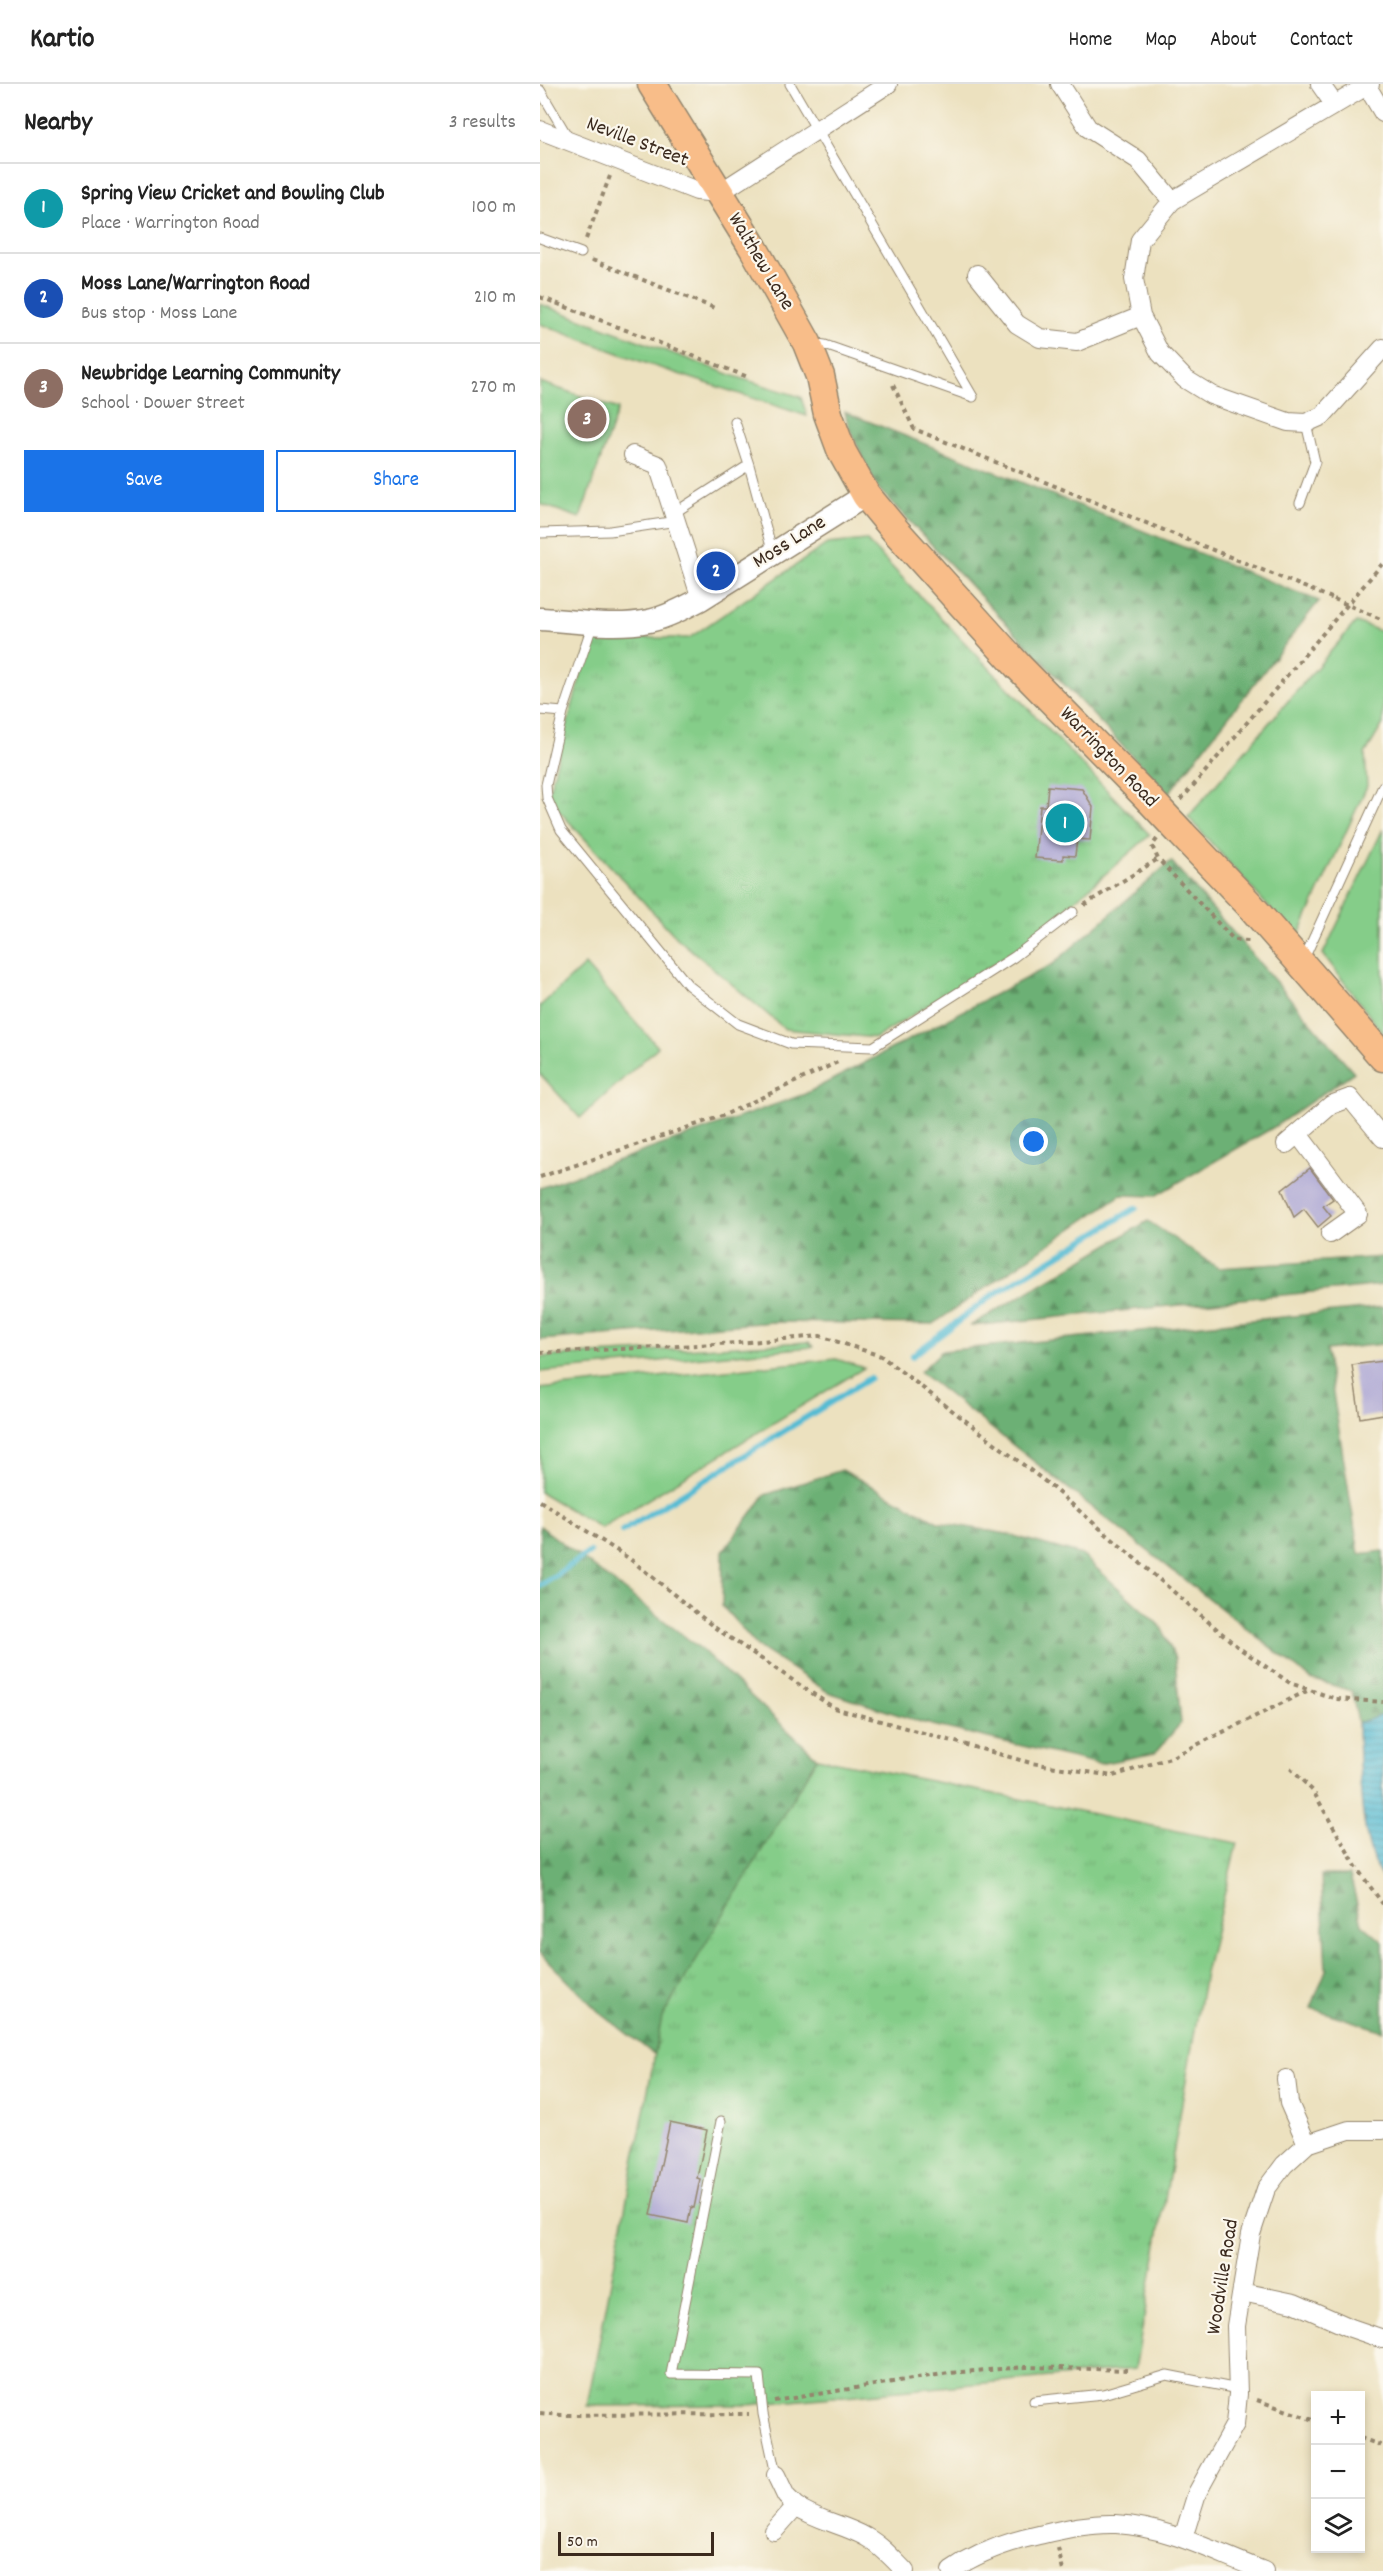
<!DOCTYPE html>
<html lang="en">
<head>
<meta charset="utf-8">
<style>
  :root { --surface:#fff; --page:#f2f2f2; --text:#222; --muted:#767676; --line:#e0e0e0; --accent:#1a73e8 }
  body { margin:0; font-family:Dekko,sans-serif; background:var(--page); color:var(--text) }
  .controls { position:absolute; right:18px; bottom:18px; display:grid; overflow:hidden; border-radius:0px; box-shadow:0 3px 9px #0003 }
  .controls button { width:54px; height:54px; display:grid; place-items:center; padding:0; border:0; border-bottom:2px solid var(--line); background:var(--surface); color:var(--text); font:30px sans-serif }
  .scale { position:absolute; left:18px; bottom:15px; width:156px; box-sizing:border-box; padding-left:6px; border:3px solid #3b2a1e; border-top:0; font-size:16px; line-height:21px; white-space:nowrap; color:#3b2a1e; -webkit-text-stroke:4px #fbf7ec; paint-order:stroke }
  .you { position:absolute; left:494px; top:1058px; width:21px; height:21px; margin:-15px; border:4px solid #fff; border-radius:50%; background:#1a73e8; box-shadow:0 0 0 9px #1a73e833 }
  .badge { display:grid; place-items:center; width:39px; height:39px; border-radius:50%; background:var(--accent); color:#fff; font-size:20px; font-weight:700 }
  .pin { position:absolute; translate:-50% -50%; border:3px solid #fff; box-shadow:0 2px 6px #0006 }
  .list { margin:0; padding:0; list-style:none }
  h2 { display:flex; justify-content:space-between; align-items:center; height:78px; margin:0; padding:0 24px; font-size:26px }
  h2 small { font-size:20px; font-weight:400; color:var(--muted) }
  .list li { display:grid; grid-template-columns:39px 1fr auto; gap:18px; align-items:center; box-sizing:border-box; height:90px; padding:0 24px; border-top:2px solid var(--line) }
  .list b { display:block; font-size:22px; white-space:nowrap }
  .list p { margin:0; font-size:20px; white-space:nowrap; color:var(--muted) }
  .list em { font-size:20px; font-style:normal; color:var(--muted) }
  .actions { display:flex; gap:12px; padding:18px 24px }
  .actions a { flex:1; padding:14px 0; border:2px solid var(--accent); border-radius:0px; text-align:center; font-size:21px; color:var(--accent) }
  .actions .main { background:var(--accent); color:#fff }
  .icon { flex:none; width:33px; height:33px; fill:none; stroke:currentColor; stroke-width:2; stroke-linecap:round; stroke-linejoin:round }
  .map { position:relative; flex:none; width:843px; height:2487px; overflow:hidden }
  header { display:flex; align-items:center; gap:36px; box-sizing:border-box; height:84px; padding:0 30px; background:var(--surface); border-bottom:2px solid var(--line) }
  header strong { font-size:28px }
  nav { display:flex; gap:33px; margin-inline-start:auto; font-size:21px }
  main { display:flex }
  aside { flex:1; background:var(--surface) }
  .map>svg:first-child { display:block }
  .grass { fill:#85cd89; stroke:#607c54; stroke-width:1.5 }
  .forest { fill:url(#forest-firs); stroke:#546d4a; stroke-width:1.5 }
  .park { fill:url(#park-tufts); stroke:#607c54; stroke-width:1.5 }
  .water { fill:url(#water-rules); stroke:#487278; stroke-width:1.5 }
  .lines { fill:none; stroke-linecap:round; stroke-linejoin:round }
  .stream { stroke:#55bbd3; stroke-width:6 }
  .building { fill:#b1abd5 }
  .service-casing { stroke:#94866e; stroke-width:11 }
  .minor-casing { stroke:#94866e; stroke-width:20 }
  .tertiary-casing { stroke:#94866e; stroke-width:25 }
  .primary-casing { stroke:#94866e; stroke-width:31 }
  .path { stroke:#94866e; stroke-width:4; stroke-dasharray:4.5 4.5; stroke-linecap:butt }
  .service { stroke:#fff; stroke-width:9 }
  .minor { stroke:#fff; stroke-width:18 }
  .tertiary { stroke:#fff; stroke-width:22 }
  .primary { stroke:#f8bd89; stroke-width:28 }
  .primary-bridge-casing { stroke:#94866e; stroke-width:31; stroke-linecap:butt }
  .path-bridge { stroke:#94866e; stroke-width:4; stroke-dasharray:4.5 4.5; stroke-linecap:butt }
  .primary-bridge { stroke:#f8bd89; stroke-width:28 }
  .labels { text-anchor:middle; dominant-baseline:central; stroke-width:4.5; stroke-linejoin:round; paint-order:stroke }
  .street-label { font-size:21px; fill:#3b2a1e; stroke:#fbf7ec }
</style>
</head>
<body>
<header>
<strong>Kartio</strong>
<nav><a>Home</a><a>Map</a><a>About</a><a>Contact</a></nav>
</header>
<main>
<aside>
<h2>Nearby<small>3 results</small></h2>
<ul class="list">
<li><span class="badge" style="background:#0f9aa8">1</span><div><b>Spring View Cricket and Bowling Club</b><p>Place · Warrington Road</p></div><em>100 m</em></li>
<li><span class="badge" style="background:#1a4fb4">2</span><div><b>Moss Lane/Warrington Road</b><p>Bus stop · Moss Lane</p></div><em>210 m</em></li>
<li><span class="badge" style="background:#8d6e63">3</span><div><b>Newbridge Learning Community</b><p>School · Dower Street</p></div><em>270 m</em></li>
</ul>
<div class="actions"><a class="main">Save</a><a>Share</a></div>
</aside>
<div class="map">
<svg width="843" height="2487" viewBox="0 0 843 2487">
  <defs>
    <pattern id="forest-firs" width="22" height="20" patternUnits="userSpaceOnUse" patternTransform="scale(1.5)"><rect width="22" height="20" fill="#6cb075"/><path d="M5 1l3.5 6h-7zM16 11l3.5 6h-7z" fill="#5a8f5f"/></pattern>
    <pattern id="park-tufts" width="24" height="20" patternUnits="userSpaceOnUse" patternTransform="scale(1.5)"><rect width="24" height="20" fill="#85cd89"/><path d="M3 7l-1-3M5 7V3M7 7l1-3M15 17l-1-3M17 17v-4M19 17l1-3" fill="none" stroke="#74b076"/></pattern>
    <pattern id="water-rules" width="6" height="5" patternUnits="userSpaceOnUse" patternTransform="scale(1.5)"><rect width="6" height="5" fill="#55bbd3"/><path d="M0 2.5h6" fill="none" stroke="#4898ab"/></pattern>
  </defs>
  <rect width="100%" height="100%" fill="#fbf7ec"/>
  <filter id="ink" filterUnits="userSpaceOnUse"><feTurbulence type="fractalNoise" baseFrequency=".0167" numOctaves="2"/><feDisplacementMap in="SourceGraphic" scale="12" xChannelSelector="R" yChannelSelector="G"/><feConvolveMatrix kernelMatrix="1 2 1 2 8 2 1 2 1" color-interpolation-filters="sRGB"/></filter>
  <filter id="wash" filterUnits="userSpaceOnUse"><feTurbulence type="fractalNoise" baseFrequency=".008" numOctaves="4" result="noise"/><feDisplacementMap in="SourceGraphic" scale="24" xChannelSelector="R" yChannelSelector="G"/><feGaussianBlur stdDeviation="1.35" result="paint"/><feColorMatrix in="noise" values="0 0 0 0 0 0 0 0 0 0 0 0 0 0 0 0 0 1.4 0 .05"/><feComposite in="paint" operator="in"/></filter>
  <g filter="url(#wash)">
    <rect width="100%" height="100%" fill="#ece1bf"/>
    <path class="grass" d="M0,220L194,292L261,313L267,332L108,280L0,240Z
      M0,298L78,325L40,434L0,420Z
      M816,538L843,548V640L825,670L827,702L757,855L648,733Z
      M843,745V950L783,870Z
      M45,881L118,963L40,1034L0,990V922Z
      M269,1258L273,1263L0,1288V1273Z
      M296,1275L324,1284L61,1444L0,1408V1305Z"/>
    <path class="forest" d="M305,328L779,517L628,710L337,403L309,344Z
      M631,777L814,988L734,1043L615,1112L581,1111L393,1240L233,1238L0,1256V1104L265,1010L513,880Z
      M608,1137L678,1184L843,1173V1201L430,1242Z
      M843,1223V1260L786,1266L819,1470L843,1467V1631L818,1639L812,1607L771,1595L380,1288L402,1267Z
      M302,1386L398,1438L467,1450L542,1471L621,1543L635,1574L641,1639L615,1669L559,1680L384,1639L288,1608L218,1563L182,1522L183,1467L225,1411Z
      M0,1442L161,1565L277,1674L123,1933L115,1971L59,1928L0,1869Z
      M781,1791H810L822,1840L843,1858V1947L771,1924L786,1886Z"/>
    <path class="park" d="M326,456L610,751L484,861L336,954L245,945L137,854L7,714L51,554H149L287,460Z
      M277,1674L697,1759L665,1889L595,2285L208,2321L47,2322L122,1933Z"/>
    <path class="water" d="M843,1631V1795C819,1762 819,1681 818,1639Z"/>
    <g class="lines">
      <path class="stream" d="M372,1272L453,1211L596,1124
        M82,1447L330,1294
        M0,1502L50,1468"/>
    </g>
    <g id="blocks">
      <path class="building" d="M508,702L542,705L553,723L550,756L537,755L535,772L523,771V776L495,774L500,722H506Z
        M770,1084L793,1115L783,1122L791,1132L778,1143L764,1125L754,1133L742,1106Z
        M843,1277V1330L820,1334L812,1281Z
        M130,2038L167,2046L157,2094L160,2095L154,2124L151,2123L148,2139L110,2131Z"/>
    </g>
  </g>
  <g filter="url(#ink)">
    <use href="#blocks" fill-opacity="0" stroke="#94866e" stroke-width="1.5"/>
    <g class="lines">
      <g class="service-casing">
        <path id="service" d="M250,0L433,313L285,261L270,259
          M0,6L29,55
          M0,154L41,169
          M195,338L209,381
          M760,419L775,378L766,339
          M134,429L209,381L233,470
          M0,449L70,447L137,437
          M0,626L23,628L53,539
          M23,628L6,701L7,714L21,746L148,901L198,940L251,960L333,963L474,873L533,828
          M763,877L843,702
          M181,2037L131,2290L219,2291L223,2330L236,2391
          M494,2317L563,2310L627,2291L698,2305"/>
      </g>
      <g class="minor-casing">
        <path id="minor" d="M520,0L548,44L598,76L632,117
          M780,0L794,20
          M830,0L632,117L600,156L594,195L601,232L620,269L645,295L671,311L748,338L766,339L782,332L843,264
          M827,2L843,29
          M0,46L157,107L179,109L348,0
          M437,190L477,240L500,254L537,258L601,232
          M93,371L118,381L161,515
          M758,1050L818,1130L790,1150
          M746,1060L791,1021L810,1014L843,1054
          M746,1995L749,2019L767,2060
          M702,2208L754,2219L811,2244L843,2255
          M256,2422C278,2437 303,2440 326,2453C341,2461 353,2475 365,2487
          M234,2447L256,2422L246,2412L236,2391
          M643,2454L657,2409L695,2340L698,2310L696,2242L711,2150L726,2105L744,2081L767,2060L809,2046H843
          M411,2487C438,2468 467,2458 499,2451C525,2445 550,2439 576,2440C629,2443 676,2469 724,2487"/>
      </g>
      <g class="tertiary-casing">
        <path id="tertiary" d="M0,535C36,537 73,544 109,537C127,533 144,524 161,515L326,411"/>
      </g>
      <g class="primary-casing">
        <path id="primary" d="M112,0L214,165L267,259L280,292L288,330L302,368L326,411L355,446L478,582L609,715
          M642,750L709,820L843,973"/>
      </g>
      <path class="path" d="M46,155L70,92
        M52,176L177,225
        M0,213L208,293
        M353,301L374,345L794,515
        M641,716L843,479
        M617,755L612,762L618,775L694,856L709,857
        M544,821L618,775
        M0,1093L182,1032L300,977
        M0,1269L197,1259L280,1252L341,1272L507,1399L699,1564L750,1599L796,1615L843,1618
        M0,1417L90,1475L174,1543L294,1624L491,1679L573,1692L630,1674L769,1606
        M750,1684L773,1707L818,1786L843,1820
        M717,2316L776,2337
        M234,2317L409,2289L486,2283L587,2286
        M0,2329L21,2331L209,2330
        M820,2354L843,2362
        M518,2464L523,2487"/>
      <use href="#service" class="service"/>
      <use href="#minor" class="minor"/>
      <use href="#tertiary" class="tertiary"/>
      <use href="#primary" class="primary"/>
      <g class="primary-bridge-casing">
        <path id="primary-bridge" d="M609,715L642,750"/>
      </g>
      <path class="path-bridge" d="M794,515L843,536"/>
      <use href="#primary-bridge" class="primary-bridge"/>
    </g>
  </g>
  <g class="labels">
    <g class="street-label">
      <text transform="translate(97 59) rotate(21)">Neville Street</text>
      <text transform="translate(220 178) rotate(59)">Walthew Lane</text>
      <text transform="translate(250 459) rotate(-32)">Moss Lane</text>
      <text transform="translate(568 674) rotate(46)">Warrington Road</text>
      <text transform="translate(684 2193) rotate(-81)">Woodville Road</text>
    </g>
  </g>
</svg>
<div class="controls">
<button>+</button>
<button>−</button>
<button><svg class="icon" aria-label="layers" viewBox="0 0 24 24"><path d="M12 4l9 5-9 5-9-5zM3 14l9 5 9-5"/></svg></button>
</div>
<div class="scale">50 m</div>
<div class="you"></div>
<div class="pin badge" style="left:525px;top:739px;background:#0f9aa8">1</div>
<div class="pin badge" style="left:176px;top:487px;background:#1a4fb4">2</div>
<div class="pin badge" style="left:47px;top:335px;background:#8d6e63">3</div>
</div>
</main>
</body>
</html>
